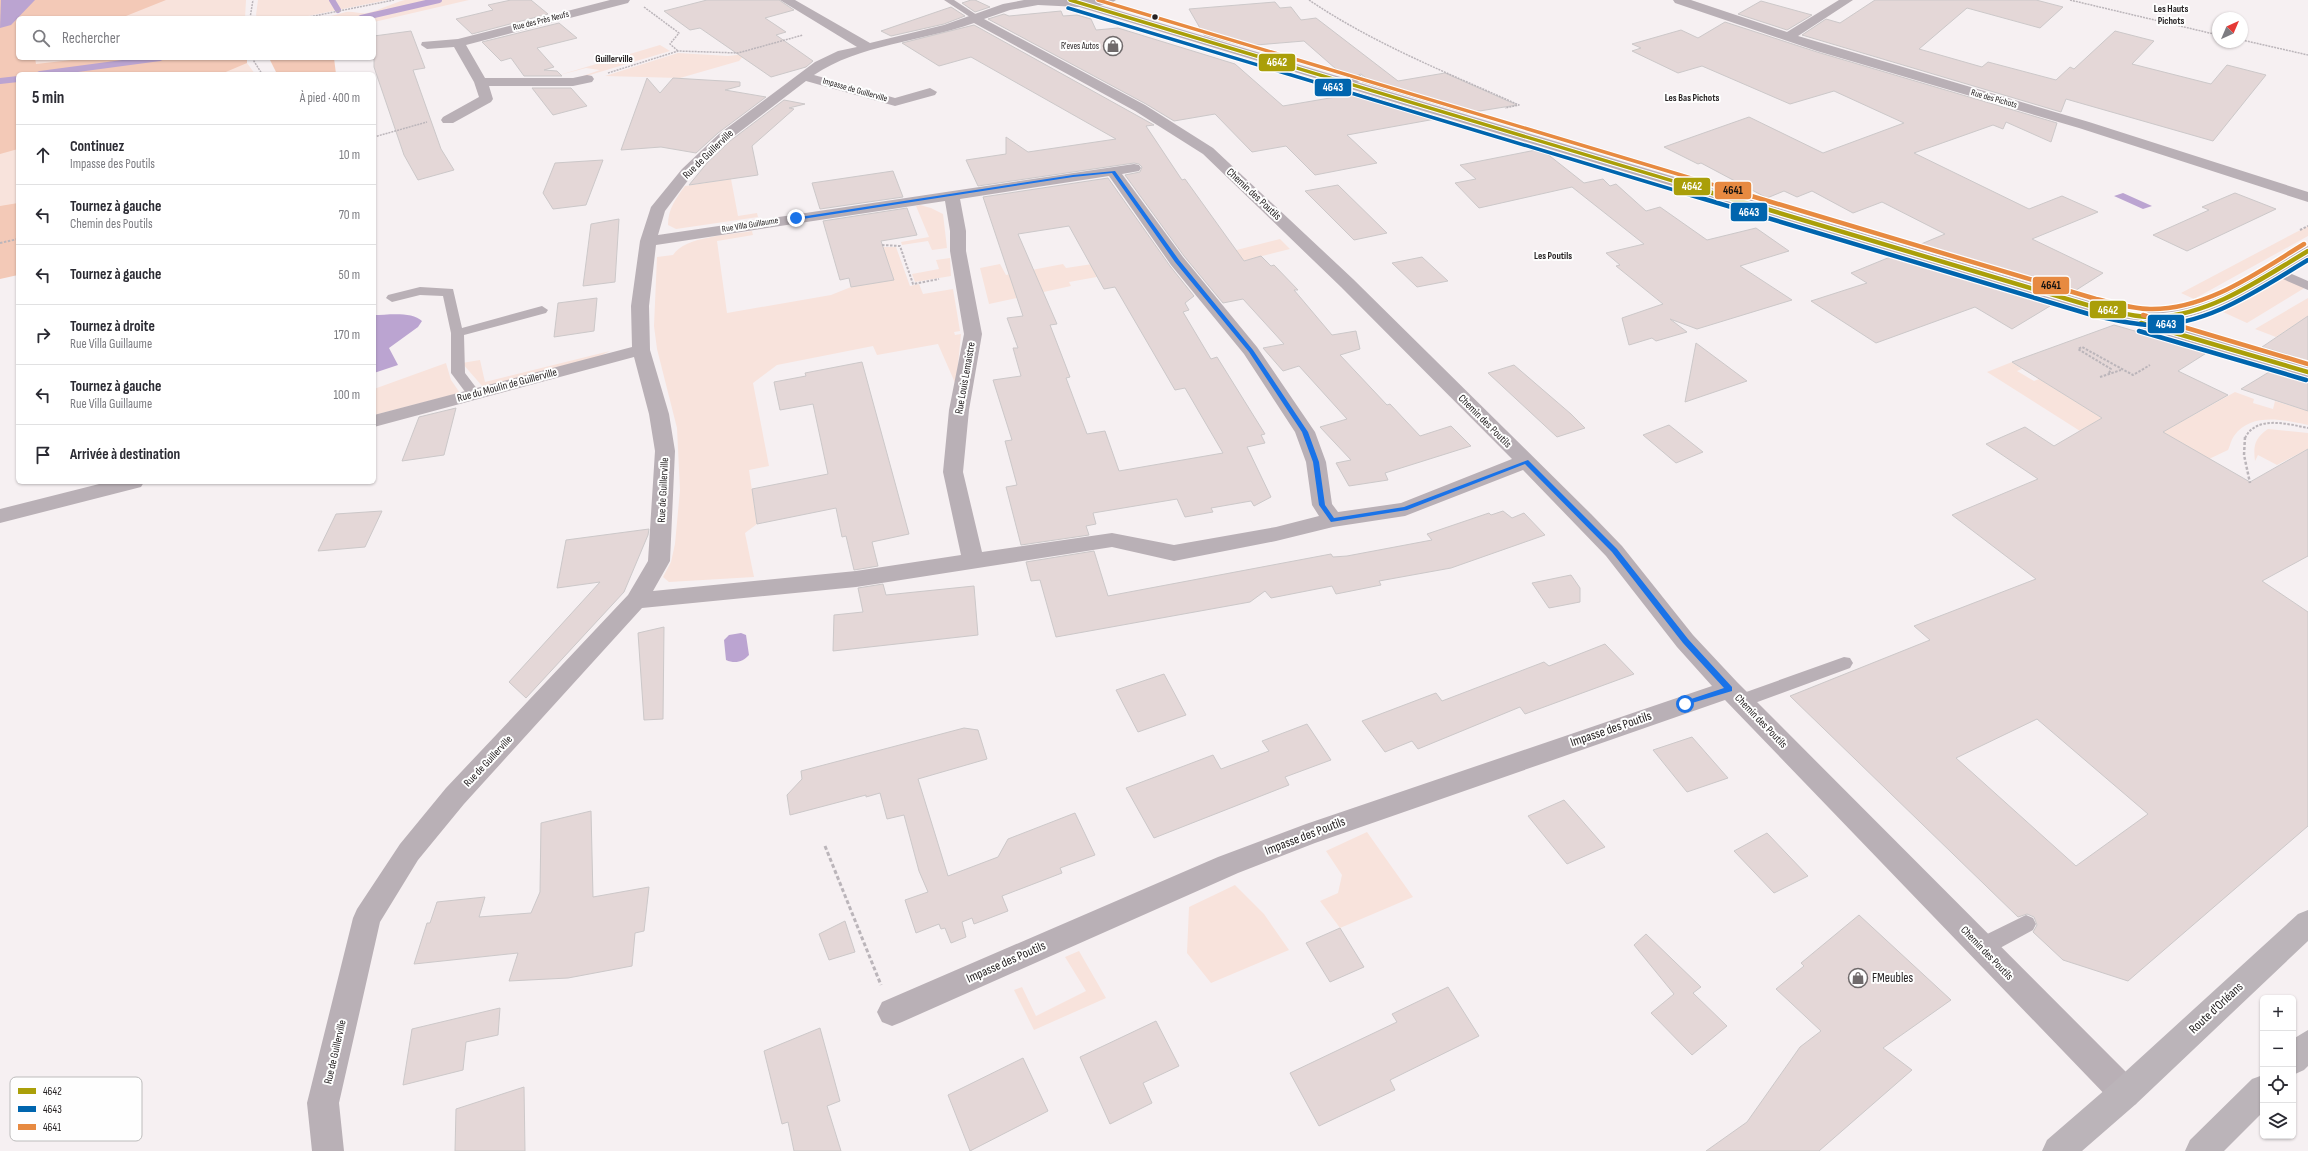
<!DOCTYPE html>
<html lang="fr">
<head>
<meta charset="utf-8">
<style>
  :root { --surface:#fff; --page:#f7f7f7; --text:#2b2b33; --muted:#7c7c81; --line:#e1e1e2 }
  body { margin:0; font-family:"Sofia Sans Condensed",sans-serif; background:var(--page); color:var(--text) }
  .controls { position:absolute; right:12px; bottom:12px; display:grid; overflow:hidden; border-radius:6px; box-shadow:0 1px 3px #0004 }
  .controls button { width:36px; height:36px; display:grid; place-items:center; padding:0; border:0; border-bottom:1px solid var(--line); background:var(--surface); color:var(--text); font:20px sans-serif }
  .compass { position:absolute; left:2212px; top:12px; width:36px; height:36px; border-radius:50%; background:var(--surface); box-shadow:0 1px 3px #0004; rotate:44deg }
  .stop { position:absolute; width:12px; height:12px; margin:-9px; border:3px solid #1a73e8; border-radius:50%; background:#fff }
  .stop.end { background:#1a73e8; border-color:#fff; box-shadow:0 1px 4px #0008 }
  .list { margin:0; padding:0; list-style:none }
  h2 { display:flex; justify-content:space-between; align-items:center; height:52px; margin:0; padding:0 16px; font-size:17px }
  h2 small { font-size:13px; font-weight:400; color:var(--muted) }
  .list li { display:grid; grid-template-columns:26px 1fr auto; gap:12px; align-items:center; box-sizing:border-box; height:60px; padding:0 16px; border-top:1px solid var(--line) }
  .list b { display:block; font-size:15px; white-space:nowrap }
  .list p { margin:0; font-size:13px; white-space:nowrap; color:var(--muted) }
  .list em { font-size:13px; font-style:normal; color:var(--muted) }
  .icon { flex:none; width:22px; height:22px; fill:none; stroke:currentColor; stroke-width:2; stroke-linecap:round; stroke-linejoin:round }
  .map { position:relative; flex:none; width:2308px; height:1151px; overflow:hidden }
  .search { position:absolute; background:var(--surface); box-shadow:0 1px 3px #0004; left:16px; top:16px; width:360px; height:44px; display:flex; align-items:center; gap:10px; box-sizing:border-box; padding:0 14px; border-radius:6px; color:var(--muted); font-size:15px }
  .panel { position:absolute; background:var(--surface); box-shadow:0 1px 3px #0004; left:16px; top:72px; width:360px; height:412px; border-radius:6px }
  .map>svg:first-child { display:block }
  .green { fill:#f8e3dc }
  .forest { fill:#f3c9b7 }
  .water { fill:#bba4d1 }
  .lines { fill:none; stroke-linecap:round; stroke-linejoin:round }
  .stream { stroke:#bba4d1; stroke-width:6 }
  .river { fill:#bba4d1; fill-rule:evenodd }
  .building { fill:#e4d7d7; stroke:#ccc8c9; fill-rule:evenodd }
  .path-far3 { stroke:#bbb5ba; stroke-width:1.5; stroke-dasharray:2 1; stroke-linecap:butt }
  .path-far2 { stroke:#bbb5ba; stroke-width:2; stroke-dasharray:2.5 1.5; stroke-linecap:butt }
  .path-far1 { stroke:#bbb5ba; stroke-width:2.5; stroke-dasharray:3 2; stroke-linecap:butt }
  .path { stroke:#bbb5ba; stroke-width:3; stroke-dasharray:4 2.5; stroke-linecap:butt }
  .lane { fill:#b9b0b6; fill-rule:evenodd }
  .street { fill:#b9b0b6; fill-rule:evenodd }
  .secondary { fill:#b8afb6; fill-rule:evenodd }
  .primary { fill:#bbb4b9; fill-rule:evenodd }
  .bus-1-far1-casing { stroke:#fefefe; stroke-width:5.5 }
  .bus-1-casing { stroke:#fefefe; stroke-width:7 }
  .bus-2-far1-casing { stroke:#fefefe; stroke-width:5.5 }
  .bus-2-casing { stroke:#fefefe; stroke-width:7 }
  .bus-3-far1-casing { stroke:#fefefe; stroke-width:5.5 }
  .bus-3-casing { stroke:#fefefe; stroke-width:7 }
  .bus-1-far1 { stroke:#aa9f09; stroke-width:3.5 }
  .bus-1 { stroke:#aa9f09; stroke-width:4.5 }
  .bus-2-far1 { stroke:#0065ae; stroke-width:3.5 }
  .bus-2 { stroke:#0065ae; stroke-width:4.5 }
  .bus-3-far1 { stroke:#e78a41; stroke-width:3.5 }
  .bus-3 { stroke:#e78a41; stroke-width:4.5 }
  .route { fill:#1a73e8 }
  .bus-dot { fill:#262223; stroke:#fefefe; stroke-width:1.5 }
  .labels { text-anchor:middle; dominant-baseline:central; stroke-width:4; stroke-linejoin:round; paint-order:stroke }
  .far-street-label { font-size:9px; fill:#262223; stroke:#fefefe }
  .far-poi-label { font-size:9px; fill:#262223; stroke:#fefefe; text-anchor:end }
  .far-neighbourhood-label { font-size:10px; font-weight:bold; fill:#262223; stroke:#fefefe }
  .street-label { font-size:11px; fill:#262223; stroke:#fefefe }
  .near-street-label { font-size:13px; fill:#262223; stroke:#fefefe }
  .near-poi-label { font-size:13px; fill:#262223; stroke:#fefefe; text-anchor:start }
  .key { fill:#fefefe; stroke:#bdbcbc; stroke-width:1 }
  .key-label { font-size:11px; fill:#262223 }
  .line-badge { stroke:#fefefe; stroke-width:1.5 }
  .badge-label { font-size:11px; text-anchor:middle; font-weight:bold; fill:#fff }
  .pale-badge-label { font-size:11px; text-anchor:middle; font-weight:bold; fill:#111 }
</style>
</head>
<body>
<div class="map">
<svg width="2308" height="1151" viewBox="0 0 2308 1151">
  <rect width="100%" height="100%" fill="#f6f0f2"/>
  <path class="green" d="M0,0H246L245,18H18V58H247V63L255,74H18V235L0,239Z
    M258,0H387L298,18H258L256,15Z
    M405,0H469L374,22V18H333L331,16C336,15 341,13 346,12C353,11 360,14 367,13C381,10 392,3 405,0Z
    M660,45L670,51L583,77H580L600,70L586,68L556,76Z
    M678,53L728,56L745,54L739,61L680,78L605,76Z
    M731,179L738,216L757,213L758,217L676,229L668,225C668,209 676,198 685,186Z
    M920,205L931,208L943,214L947,248L932,250L928,241L902,245L901,242L929,237L916,206Z
    M2308,226V236L2194,299L2181,293Z
    M752,231L753,235L717,241L727,313L831,295L851,287L883,247H896L910,286L919,284L923,294L953,289L960,331L954,332L955,335L961,334L956,385L938,344L877,355L873,346L777,365L753,383L769,466L749,470L757,524L745,533L754,577L669,582L663,577L671,562L675,544L680,490L677,428L657,349L654,326L657,257L673,255C685,236 731,235 752,231Z
    M1280,239L1290,249L1203,271L1209,257Z
    M950,258L951,276L915,282L912,274L939,269L936,260Z
    M1119,260L1163,265L1069,282L1071,286L989,304L980,268L1000,264L1006,275L1063,264L1066,268Z
    M2282,278L2306,287L2247,323L2223,312Z
    M2308,298V316L2276,337L2255,329Z
    M610,351L598,357L483,387L462,363L480,360L485,382Z
    M2012,362L2022,369L2017,371L2034,381L2039,379L2102,418L2080,431L1987,372Z
    M446,363L451,380L460,393L374,415V389Z
    M2235,392L2254,399L2253,403L2273,409L2275,401L2308,411V425C2284,420 2251,412 2234,436C2231,440 2230,446 2228,450L2209,459L2163,432Z
    M2268,429L2308,433V449L2277,465L2258,455L2255,461C2253,445 2255,438 2268,429Z
    M1367,832L1413,897L1340,928L1320,901L1338,893L1342,875L1326,851Z
    M1235,885L1264,914L1289,950L1211,983L1187,953L1189,907Z
    M1079,951L1106,998L1034,1030L1014,990L1022,987L1036,1016L1086,991L1065,957Z"/>
  <path class="forest" d="M0,0H166L121,18H18V58H35L36,64L90,58H247V63L221,74H18V149L0,154Z
    M269,58H334L336,74H277Z
    M18,203V275L0,279V206Z"/>
  <path class="water" d="M2123,193L2152,206L2143,209L2114,196Z
    M374,315C387,315 412,311 422,321L418,327L389,348L398,365L374,373Z
    M741,633L746,635L749,655C743,662 735,664 726,660L724,640L729,635Z"/>
  <g class="lines">
    <path class="stream" d="M332,0L338,10
      M361,18L439,0
      M40,74L160,58
      M0,81L18,79"/>
    <path class="river" d="M35,0L11,25L0,28L1,0Z"/>
  </g>
  <path class="building" d="M511,0H531L548,14L472,34L456,19L493,10L488,5Z
    M707,0H779L794,10L765,18L786,32L776,35L813,61L806,67L771,77L700,28L690,30L664,11Z
    M971,0H975L990,7L975,12L962,3Z
    M1875,0H2036L2063,7L2040,28L1967,8L1919,49L1982,67L1988,62L2056,80L2070,67L2074,69L2115,31L2154,41L2132,64L2211,84L2227,65L2266,75L2213,141L2066,99L2061,112L1802,35L1826,19L1840,23Z
    M1761,1L1812,15L1787,30L1738,14Z
    M1275,2L1280,8L1291,7L1301,20L1316,18L1398,81L1445,73L1517,105L1467,113L1362,82L1366,78L1361,74L1349,78L1344,76L1304,41L1244,46L1204,35L1189,9Z
    M951,7L965,16L944,24L891,36L881,31Z
    M1061,11L1063,16L1077,15L1091,19L1096,30L1118,28L1235,64L1283,106L1359,93L1441,118L1347,135L1377,163L1315,175L1286,146L1252,152L1215,114L1174,121L1146,104L988,19L1004,14L1009,16Z
    M1725,22L1817,52L2057,123L2051,142L2006,122L2003,129L1993,125L1914,153L2029,209L2062,196L2098,212L2032,239L2103,273L2070,294L1914,247L1945,234L1882,202L1853,213L1812,191L1797,197L1784,191L1767,198L1701,163L1698,164L1664,147L1749,117L1823,153L1904,123L1834,91L1790,104L1702,66L1678,73L1632,51L1641,48L1632,44L1681,30L1698,38Z
    M559,23L577,38L537,48L554,67L544,70L557,71L562,76H524L511,58L501,61L482,42Z
    M974,25L1154,125L1146,126L1182,180L1185,179L1244,261L1261,256L1271,266L1274,265L1298,290H1294L1332,335L1356,331L1360,349L1340,355L1387,405L1390,404L1420,436L1451,426L1471,446L1385,473L1388,480L1349,486L1336,463L1351,460L1320,427L1347,419L1299,366L1283,371L1263,348L1284,344L1243,299L1223,303L1184,256L1125,175L1140,172L1142,167L1139,164L1134,163L978,186L966,160L1006,154V137L1028,152L1116,139L971,57L939,66L902,43Z
    M411,31L425,68L413,70L441,149L454,170L418,180L404,155L374,67V36Z
    M647,78L660,93L673,78L740,82V86L725,90L766,97L718,133L696,153L661,147L621,150Z
    M532,88H571L587,106L553,115Z
    M784,100L805,104L789,108L794,109L752,146L758,175L689,185L707,163L730,141Z
    M1541,149L1584,183L1603,179L1610,186L1616,184L1646,211L1660,207L1707,240L1756,228L1789,251L1740,266L1792,300L1697,329L1670,319L1687,332L1656,341L1652,338L1629,345L1622,318L1663,304L1616,266L1620,265L1606,253L1644,244L1572,187L1479,208L1455,183L1476,179L1460,165Z
    M603,160L586,205L553,209L543,193L555,163Z
    M893,171L903,197L820,209L812,183Z
    M1108,178L1170,266L1194,296L1185,303L1189,310L1183,312L1211,359L1217,357L1265,434L1261,435L1265,443L1247,447L1271,497L1254,506L1251,501L1211,508L1213,512L1185,517L1177,499L1093,513L1096,524L1086,526L1089,535L1021,545L1006,487L1017,485L1005,441L1012,440L993,380L1021,376L1013,348H1018L1007,318L1023,316L983,197ZM1069,226L1104,289L1115,287L1175,390L1185,388L1223,453L1119,471L1105,431L1087,434L1066,378L1070,377L1050,325L1057,324L1018,234Z
    M1338,185L1387,233L1354,240L1305,191Z
    M2235,193L2276,209L2187,251L2153,235L2209,210L2202,207Z
    M907,208L917,235L881,241L894,280L851,287L849,278L840,280L823,221Z
    M619,219L615,282L583,286L591,224Z
    M1895,255L2055,303L2012,329L1975,307L1876,343L1811,301L1867,283L1851,273Z
    M1422,257L1448,281L1417,287L1392,263Z
    M597,298L594,331L554,337L558,303Z
    M2308,316V364L2291,359L2296,357L2262,347Z
    M2114,325L2208,352L2178,371L2228,395L2163,432L2250,482L2308,449V556L2262,581L2308,612V826L2128,981L2063,960L2033,932L2037,925L2034,917L2027,914L2018,917L1790,696L1930,640L1914,626L2036,579L1952,515L2038,479L1986,444L2025,427L2054,446L2102,418L2012,362ZM2037,719L2148,814L2076,866L1956,758Z
    M1696,343L1747,381L1685,402Z
    M862,362L909,534L872,542L878,566L854,570L846,536L842,537L836,508L757,524L752,489L828,474L813,404L780,410L774,382L806,376L805,373Z
    M1514,365L1571,414L1585,428L1557,437L1488,373Z
    M2274,369L2308,379V411L2241,389Z
    M456,408L444,455L402,461L419,417Z
    M1669,425L1703,452L1676,463L1643,435Z
    M382,511L365,547L318,551L336,514Z
    M1503,511L1512,518L1524,513L1545,535L1451,568L1379,581L1381,585L1336,594L1332,586L1271,598L1265,591L1250,602L1056,637L1040,580L1031,581L1026,562L1094,551L1108,596L1331,554L1333,557L1347,556L1432,540L1427,534L1489,513L1491,515Z
    M649,529L648,535L624,592L526,698L509,682L600,582L557,588L566,540Z
    M1571,575L1580,588V602L1549,608L1532,583Z
    M883,584L886,595L974,586L978,635L833,651L834,615L863,612L858,588Z
    M664,627L663,719L644,720L638,633Z
    M1605,644L1634,674L1525,714L1520,707L1418,749L1412,741L1385,752L1362,721L1436,693L1442,701L1544,662L1549,666Z
    M1164,674L1186,715L1138,732L1116,690Z
    M1307,724L1331,760L1285,777L1289,785L1154,838L1126,788L1213,755L1221,769L1269,751L1262,741Z
    M964,728L978,730L987,759L918,779L948,876L998,857L1008,839L1075,813L1095,855L1060,868L1062,873L1002,896L1008,911L974,924L972,918L962,922L966,937L951,943L945,928L941,929L939,924L916,933L905,900L928,892L919,871L904,815L887,819L880,793L866,797V795L790,815L787,795L802,779L801,771Z
    M1692,737L1728,778L1687,792L1653,750Z
    M1564,800L1605,847L1567,864L1528,816Z
    M591,811L593,897L649,887L644,931L635,933L632,966L568,978L509,981L518,953L414,964L427,923H430L437,902L485,897L479,917L531,913L540,892L541,823Z
    M1767,833L1808,876L1774,893L1734,851Z
    M1859,915L1951,1000L1883,1048L1912,1070L1819,1151H1706L1747,1122L1800,1047L1821,1031L1776,989L1804,966L1801,963Z
    M845,921L855,952L829,960L819,934Z
    M1340,928L1364,967L1330,982L1306,943Z
    M1646,934L1701,987L1693,993L1727,1026L1692,1055L1651,1013L1674,994L1634,945Z
    M1448,987L1479,1036L1390,1080L1395,1090L1319,1126L1290,1073L1397,1022L1392,1014Z
    M500,1008L498,1035L466,1042L463,1070L403,1085L412,1029Z
    M1156,1021L1179,1066L1143,1083L1152,1103L1110,1124L1080,1057Z
    M820,1028L840,1101L827,1106L841,1151H794L788,1122L782,1124L764,1051Z
    M1023,1058L1048,1111L970,1151L948,1095Z
    M524,1087L525,1151H455L456,1109Z"/>
  <g class="lines">
    <path class="path-far3" d="M1309,0C1374,44 1448,73 1519,105L1505,108
      M2070,0L2218,35
      M644,7L679,33L670,44L678,51
      M250,18L253,0
      M304,18L394,0
      M2242,40L2308,55
      M252,58L262,74
      M608,73L678,51L738,53L803,35
      M374,137L427,122"/>
    <path class="path-far2" d="M2300,230L2308,226
      M0,243L18,239
      M882,245L900,246L913,284L939,279
      M2109,373L2111,369L2078,349L2082,347L2133,375L2150,365
      M2100,377L2121,370
      M2245,438C2256,415 2288,424 2308,428"/>
    <path class="path-far1" d="M2245,437L2244,455L2250,483"/>
    <path class="path" d="M825,846L881,985"/>
    <path class="lane" d="M944,0H954L980,17L973,19Z
      M1360,75L1365,78L1363,80L1346,86L1341,83Z
      M2273,266L2308,281V290L2269,273L2267,270L2269,267Z
      M420,287L453,289L462,328L542,306L548,310L546,313L464,335L465,373L481,394L474,398L469,397L451,373V333L443,296L420,295L392,302L386,298L388,295Z
      M1844,657L1850,658L1853,663L1850,668L1741,708L1735,706L1732,701L1735,696Z
      M2026,915L2033,918L2036,924L2033,930L1989,954L1982,956L1975,954L1972,947L1975,940Z"/>
    <path class="street" d="M610,0H630L628,3L466,45L485,78H573L587,75L592,76L594,79L592,82L573,86H489L493,99L491,102L453,123H443L441,120L443,117L479,97L474,82L454,47L427,49L421,45L422,42L458,39Z
      M780,0H795L870,43L944,25L1003,4L1024,0H1116L1110,4L1079,7L1038,5L1010,10L984,19L1145,105L1213,148L1353,279L1591,514L1622,546L1693,635L1737,682L2136,1082L2140,1093L2136,1104L2125,1108L2114,1104L1725,700L1315,843L1238,873L902,1022L892,1026L882,1022L877,1012L882,1002L1218,857L1306,824L1712,686L1677,647L1606,556L1523,470L1405,516L1333,527L1276,541L1174,561L1112,547L856,587L642,608L464,804L418,860L380,922L339,1103L344,1151H312L307,1103L353,918L357,909L400,844L446,788L628,595L648,561L655,451L649,414L634,357L374,427V415L632,347L631,306L640,241L651,207L682,169L719,134L815,62L838,51L857,47ZM974,23L1135,111L1203,154L1341,287L1512,459L1401,503L1338,512L1332,504L1326,462L1315,432L1257,347L1183,257L1122,174L1139,171L1141,168L1139,165L1134,164L658,235L665,211L692,175L729,140L806,81L895,106L935,95L937,92L930,88L895,98L814,75C858,45 923,41 974,23ZM1109,176L1171,265L1244,354L1295,432L1306,462L1312,505L1319,516L1276,527L1174,545L1112,533L982,552L963,472L969,410L982,334L966,251V231L960,199ZM945,201L950,231V251L964,334L949,410L943,472L961,555L856,571L653,591L670,561L675,451L669,414L650,350L649,306L656,245Z
      M1673,0H1691L1787,32L1839,0H1853L1798,36L2089,122L2308,192V202L2079,128L1817,51L1675,3Z
      M107,482H144L141,487L0,523V509Z"/>
    <path class="secondary" d="M1064,0H1083L2136,315L2143,312L2182,307L2202,301L2308,246V258C2262,284 2213,319 2159,321L2308,366V378L1066,3Z"/>
    <path class="primary" d="M2308,910V941L2136,1104L2082,1151H2042L2047,1140L2114,1082L2298,914Z
      M2308,1030V1066L2304,1070L2293,1075V1039Z
      M2263,1075V1112L2224,1151H2185L2190,1140L2252,1079Z"/>
    <g class="bus-1-far1-casing">
      <path id="bus-1-far1" d="M1070,0L1713,193"/>
    </g>
    <g class="bus-1-casing">
      <path id="bus-1" d="M1709,192L2094,307C2115,311 2136,318 2158,317C2213,314 2262,278 2308,251
        M2141,323L2308,372"/>
    </g>
    <g class="bus-2-far1-casing">
      <path id="bus-2-far1" d="M1068,8L1684,193"/>
    </g>
    <g class="bus-2-casing">
      <path id="bus-2" d="M1681,192L2092,315C2111,319 2130,324 2149,325C2207,327 2261,288 2308,260
        M2139,331L2306,380"/>
    </g>
    <g class="bus-3-far1-casing">
      <path id="bus-3-far1" d="M1098,0L1741,193"/>
    </g>
    <g class="bus-3-casing">
      <path id="bus-3" d="M1738,192L2096,299C2114,303 2132,309 2150,309C2207,310 2258,272 2304,244
        M2143,315L2308,364"/>
    </g>
    <use href="#bus-1-far1" class="bus-1-far1"/>
    <use href="#bus-1" class="bus-1"/>
    <use href="#bus-2-far1" class="bus-2-far1"/>
    <use href="#bus-2" class="bus-2"/>
    <use href="#bus-3-far1" class="bus-3-far1"/>
    <use href="#bus-3" class="bus-3"/>
  </g>
  <path class="route" d="M1115,171L1179,260L1253,350L1308,432L1319,462L1325,505L1334,518L1404,507L1528,460L1617,549L1688,639L1732,687V691L1682,706V702L1724,688L1683,643L1612,552L1525,464L1407,510L1331,522L1319,505L1313,462L1302,432L1249,352L1175,262L1112,173L1073,177L796,220L793,218L1073,175Z"/>
  <defs>
    <g id="shop-ring" transform="scale(1)"><circle r="9.5" fill="#fefefe" stroke="#6f6a6b" stroke-width="1.5"/><path d="M-5-2.5h2.3a2.7 3.5 0 0 1 5.4 0H5L5.5 6h-11ZM-1.5-2.5h3a1.5 2.3 0 0 0-3 0Z" fill="#6f6a6b"/></g>
  </defs>
  <g fill-rule="evenodd">
    <use href="#shop-ring" x="1113" y="46"/>
    <use href="#shop-ring" x="1858" y="978"/>
  </g>
  <circle class="bus-dot" cx="1155" cy="17" r="3.5"/>
  <g class="labels">
    <g class="far-street-label">
      <text transform="translate(541 21) rotate(-14)">Rue des Près Neufs</text>
      <text transform="translate(855 90) rotate(16)">Impasse de Guillerville</text>
      <text transform="translate(1994 99) rotate(16)">Rue des Pichots</text>
      <text transform="translate(750 225) rotate(-9)">Rue Villa Guillaume</text>
    </g>
    <g class="far-poi-label">
      <text x="1099" y="46">R'eves Autos</text>
    </g>
    <g class="far-neighbourhood-label">
      <text x="2171" y="9">Les Hauts<tspan x="2171" dy="12">Pichots</tspan></text>
      <text x="614" y="59">Guillerville</text>
      <text x="1692" y="98">Les Bas Pichots</text>
      <text x="1553" y="256">Les Poutils</text>
    </g>
    <g class="street-label">
      <text transform="translate(708 154) rotate(-44)">Rue de Guillerville</text>
      <text transform="translate(1254 194) rotate(43)">Chemin des Poutils</text>
      <text transform="translate(965 378) rotate(-80)">Rue Louis Lemaistre</text>
      <text transform="translate(507 385) rotate(-15)">Rue du Moulin de Guillerville</text>
      <text transform="translate(1485 421) rotate(45)">Chemin des Poutils</text>
      <text transform="translate(663 490) rotate(-87)">Rue de Guillerville</text>
      <text transform="translate(1761 721) rotate(46)">Chemin des Poutils</text>
      <text transform="translate(488 761) rotate(-47)">Rue de Guillerville</text>
      <text transform="translate(1987 953) rotate(46)">Chemin des Poutils</text>
      <text transform="translate(335 1052) rotate(-77)">Rue de Guillerville</text>
    </g>
    <g class="near-street-label">
      <text transform="translate(1611 729) rotate(-19)">Impasse des Poutils</text>
      <text transform="translate(1305 836) rotate(-21)">Impasse des Poutils</text>
      <text transform="translate(1006 962) rotate(-24)">Impasse des Poutils</text>
      <text transform="translate(2216 1008) rotate(-43)">Route d'Orléans</text>
    </g>
    <g class="near-poi-label">
      <text x="1872" y="978">FMeubles</text>
    </g>
  </g>
  <rect x="10" y="1077" width="132" height="64" rx="6" class="key"/>
  <rect x="18" y="1088" width="18" height="6" fill="#aa9f09"/>
  <rect x="18" y="1106" width="18" height="6" fill="#0065ae"/>
  <rect x="18" y="1124" width="18" height="6" fill="#e78a41"/>
  <g class="key-label">
    <text x="43" y="1095">4642</text>
    <text x="43" y="1113">4643</text>
    <text x="43" y="1131">4641</text>
  </g>
  <g class="line-badge">
    <rect x="1258" y="53" width="38" height="19" rx="4" fill="#aa9f09"/>
    <rect x="1314" y="78" width="38" height="19" rx="4" fill="#0065ae"/>
    <rect x="1673" y="177" width="38" height="19" rx="4" fill="#aa9f09"/>
    <rect x="1714" y="181" width="38" height="19" rx="4" fill="#e78a41"/>
    <rect x="1730" y="202" width="38" height="20" rx="4" fill="#0065ae"/>
    <rect x="2032" y="276" width="38" height="19" rx="4" fill="#e78a41"/>
    <rect x="2089" y="300" width="38" height="19" rx="4" fill="#aa9f09"/>
    <rect x="2147" y="314" width="38" height="20" rx="4" fill="#0065ae"/>
  </g>
  <g class="badge-label">
    <text x="1277" y="66">4642</text>
    <text x="1333" y="91">4643</text>
    <text x="1692" y="190">4642</text>
    <text x="1749" y="216">4643</text>
    <text x="2108" y="314">4642</text>
    <text x="2166" y="328">4643</text>
  </g>
  <g class="pale-badge-label">
    <text x="1733" y="194">4641</text>
    <text x="2051" y="289">4641</text>
  </g>
</svg>
<div class="controls">
<button>+</button>
<button>−</button>
<button><svg class="icon" aria-label="locate" viewBox="0 0 24 24"><circle cx="12" cy="12" r="6"/><path d="M12 2v4M12 18v4M2 12h4M18 12h4"/></svg></button>
<button><svg class="icon" aria-label="layers" viewBox="0 0 24 24"><path d="M12 4l9 5-9 5-9-5zM3 14l9 5 9-5"/></svg></button>
</div>
<svg class="compass" viewBox="-18 -18 36 36"><path d="M0-13l5 13h-10z" fill="#e53935"/><path d="M0 13l5-13h-10z" fill="#7c7c81"/></svg>
<div class="stop" style="left:1685px;top:704px"></div>
<div class="stop end" style="left:796px;top:218px"></div>
<div class="search"><svg class="icon" aria-label="search" viewBox="0 0 24 24"><circle cx="10" cy="10" r="6"/><path d="M15 15l6 6"/></svg>Rechercher</div>
<section class="panel">
<h2>5 min<small>À pied · 400 m</small></h2>
<ul class="list">
<li><svg class="icon" aria-label="ahead" viewBox="0 0 24 24"><path d="M12 20V5M6 11l6-6 6 6"/></svg><div><b>Continuez</b><p>Impasse des Poutils</p></div><em>10 m</em></li>
<li><svg class="icon" aria-label="left" viewBox="0 0 24 24"><path d="M17 20v-9H6M10 6l-5 5 5 5"/></svg><div><b>Tournez à gauche</b><p>Chemin des Poutils</p></div><em>70 m</em></li>
<li><svg class="icon" aria-label="left" viewBox="0 0 24 24"><path d="M17 20v-9H6M10 6l-5 5 5 5"/></svg><div><b>Tournez à gauche</b></div><em>50 m</em></li>
<li><svg class="icon" aria-label="right" viewBox="0 0 24 24"><path d="M7 20v-9h11M14 6l5 5-5 5"/></svg><div><b>Tournez à droite</b><p>Rue Villa Guillaume</p></div><em>170 m</em></li>
<li><svg class="icon" aria-label="left" viewBox="0 0 24 24"><path d="M17 20v-9H6M10 6l-5 5 5 5"/></svg><div><b>Tournez à gauche</b><p>Rue Villa Guillaume</p></div><em>100 m</em></li>
<li><svg class="icon" aria-label="arrive" viewBox="0 0 24 24"><path d="M6 21V4h12l-3 4 3 4H6"/></svg><div><b>Arrivée à destination</b></div></li>
</ul>
</section>
</div>
</body>
</html>
